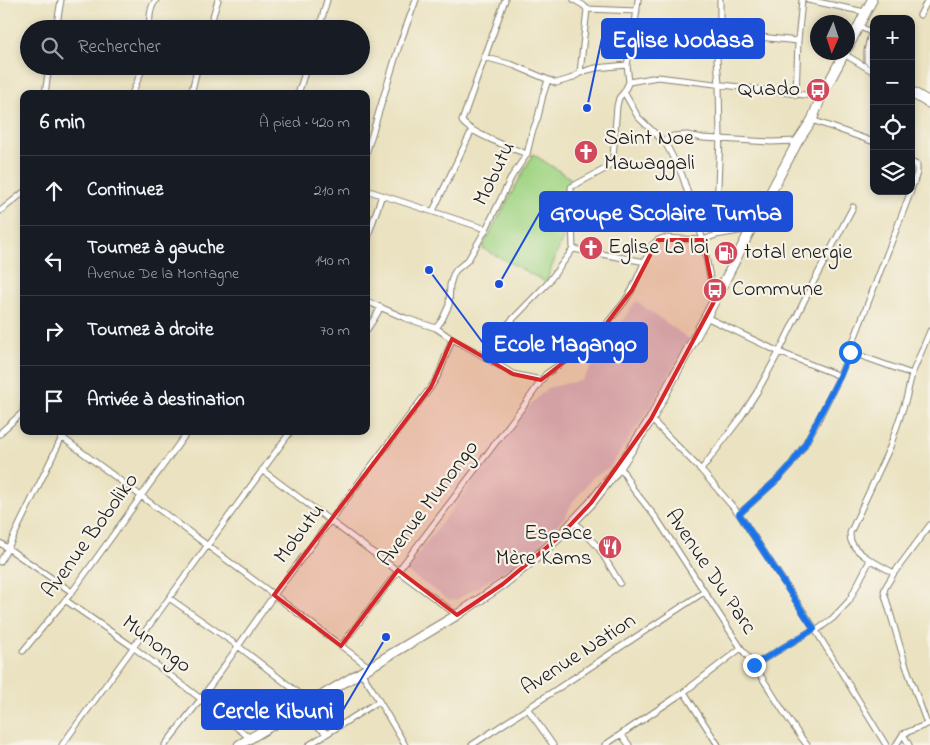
<!DOCTYPE html>
<html lang="fr">
<head>
<meta charset="utf-8">
<style>
  :root { --surface:#171b24; --page:#20242c; --text:#f1f3f6; --muted:#9ea1a6; --line:#363941 }
  body { margin:0; font-family:"Indie Flower",sans-serif; background:var(--page); color:var(--text) }
  .controls { position:absolute; right:15px; top:15px; display:grid; overflow:hidden; border-radius:10px; box-shadow:0 2px 8px #0003 }
  .controls button { width:45px; height:45px; display:grid; place-items:center; padding:0; border:0; border-bottom:1px solid var(--line); background:var(--surface); color:var(--text); font:25px sans-serif }
  .compass { position:absolute; left:810px; top:15px; width:45px; height:45px; border-radius:50%; background:var(--surface); box-shadow:0 2px 8px #0003; rotate:183deg }
  .stop { position:absolute; width:15px; height:15px; margin:-11px; border:4px solid #1a73e8; border-radius:50%; background:#fff }
  .stop.end { background:#1a73e8; border-color:#fff; box-shadow:0 1px 5px #0008 }
  .list { margin:0; padding:0; list-style:none }
  h2 { display:flex; justify-content:space-between; align-items:center; height:65px; margin:0; padding:0 20px; font-size:21px }
  h2 small { font-size:16px; font-weight:400; color:var(--muted) }
  .list li { display:grid; grid-template-columns:32px 1fr auto; gap:15px; align-items:center; box-sizing:border-box; height:70px; padding:0 20px; border-top:1px solid var(--line) }
  .list b { display:block; font-size:19px; white-space:nowrap }
  .list p { margin:0; font-size:16px; white-space:nowrap; color:var(--muted) }
  .list em { font-size:16px; font-style:normal; color:var(--muted) }
  .icon { flex:none; width:28px; height:28px; fill:none; stroke:currentColor; stroke-width:2; stroke-linecap:round; stroke-linejoin:round }
  .map { position:relative; flex:none; width:930px; height:745px; overflow:hidden }
  .search { position:absolute; background:var(--surface); box-shadow:0 2px 8px #0003; left:20px; top:20px; width:350px; height:55px; display:flex; align-items:center; gap:12px; box-sizing:border-box; padding:0 18px; border-radius:28px; color:var(--muted); font-size:19px }
  .panel { position:absolute; background:var(--surface); box-shadow:0 2px 8px #0003; left:20px; top:90px; width:350px; height:345px; border-radius:10px }
  .map>svg:first-child { display:block }
  .industrial { fill:#d2bec3 }
  .green { fill:#a2d585; stroke:#5f7850 }
  .lines { fill:none; stroke-linecap:round; stroke-linejoin:round }
  .minor-casing { stroke:#837f6e; stroke-width:7 }
  .trunk-casing { stroke:#837f6e; stroke-width:11 }
  .minor { stroke:#fff; stroke-width:5 }
  .trunk { stroke:#fff; stroke-width:9 }
  .route { stroke:#1a73e8; stroke-width:6 }
  .marked { fill:#d62828; fill-opacity:0.2; stroke:#d62828; stroke-width:4; stroke-linejoin:round }
  .labels { text-anchor:middle; dominant-baseline:central; stroke-width:4.5; stroke-linejoin:round; paint-order:stroke }
  .poi-label { font-size:22px; fill:#1c1c1c; stroke:#f7f3e8; text-anchor:start }
  .street-label { font-size:22px; fill:#1c1c1c; stroke:#f7f3e8 }
  .leader { fill:none; stroke:#1d4ed8; stroke-width:2 }
  .callout-dot { fill:#1d4ed8; stroke:#f7f3e8; stroke-width:2 }
  .callout { fill:#1d4ed8; stroke:#1d4ed8; stroke-width:2 }
  .callout-label { font-size:24px; text-anchor:middle; font-weight:bold; fill:#fff }
</style>
</head>
<body>
<div class="map">
<svg width="930" height="745" viewBox="0 0 930 745">
  <rect width="100%" height="100%" fill="#f7f3e8"/>
  <filter id="ink" filterUnits="userSpaceOnUse"><feTurbulence type="fractalNoise" baseFrequency=".02" numOctaves="2"/><feDisplacementMap in="SourceGraphic" scale="10" xChannelSelector="R" yChannelSelector="G"/><feConvolveMatrix kernelMatrix="1 2 1 2 8 2 1 2 1" color-interpolation-filters="sRGB"/></filter>
  <filter id="wash" filterUnits="userSpaceOnUse"><feTurbulence type="fractalNoise" baseFrequency=".0096" numOctaves="4" result="noise"/><feDisplacementMap in="SourceGraphic" scale="20" xChannelSelector="R" yChannelSelector="G"/><feGaussianBlur stdDeviation="1.12" result="paint"/><feColorMatrix in="noise" values="0 0 0 0 0 0 0 0 0 0 0 0 0 0 0 0 0 1.4 0 .05"/><feComposite in="paint" operator="in"/></filter>
  <g filter="url(#wash)">
    <rect width="100%" height="100%" fill="#eae2c0"/>
    <path class="industrial" d="M636,301L689,339L683,351L654,401L610,467L594,476L572,503L565,517L546,535L540,547L528,551L513,565L456,600H449L406,571L416,556L481,472L525,411L547,388L582,380Z"/>
    <path class="green" d="M533,154L570,178L567,227L546,282L482,248Z"/>
  </g>
  <g filter="url(#ink)">
    <g class="lines">
      <g class="minor-casing">
        <path id="minor" d="M505,0L462,121C468,132 513,149 527,154
          M574,0L583,5L587,9L637,11
          M638,0L635,24L627,65L629,82L624,92L638,117L666,144L682,175L703,240L714,299
          M808,0L865,12
          M920,15L928,0
          M635,24L798,41
          M858,26L869,31L871,33L867,51V61L874,66
          M56,29L61,0
          M149,29C150,19 149,8 156,0
          M209,29L218,0
          M319,29L327,0
          M844,54L874,72
          M484,57L513,65L556,83L570,79L580,73L588,70L596,68L627,65
          M580,73L587,9
          M629,82L658,77L821,97
          M911,89L930,100
          M45,94L49,66
          M132,94L141,72L146,66
          M192,94V90L198,66
          M298,94L307,66
          M796,95L798,41L802,0
          M911,95L930,106
          M812,120L874,142
          M664,141L673,136L687,135L703,138L771,142L798,141
          M366,154L399,46L416,0
          M911,162L917,165V173L911,190
          M366,190L486,229
          M0,211L4,208L24,192
          M433,211L472,130
          M716,235L720,138L719,84L717,60L720,33V0
          M366,247L370,230L382,195
          M573,249L646,262
          M366,301L405,318L436,328L452,339L473,350L513,374L541,380
          M706,317L779,352L840,376
          M436,328L442,320L449,305L450,285L453,275L456,270L468,260L486,229L512,176L527,154L532,133L538,117L543,95L548,80
          M366,331L374,319L381,307
          M850,352L912,374
          M489,360L507,325L547,284L573,249L571,187L607,168L611,163L613,157L617,106L619,98L624,92
          M651,419L701,470L739,514L816,631L886,745
          M0,434L2,431L23,412L24,403
          M63,438L274,595L369,667
          M620,466L633,489L657,519L741,648C766,679 782,714 807,745
          M262,470L457,615
          M701,470L739,420L757,392L779,352L813,283L853,207
          M739,514L780,477L790,466L804,446L818,420L840,376L911,191
          M574,521L598,547L620,583
          M0,543L72,592
          M0,562L8,548L65,431
          M894,573C882,566 856,555 851,541C850,538 850,535 850,533L890,447L906,399L912,374L930,331
          M169,598L238,646L310,702
          M65,600L133,647L201,699L250,738
          M816,631L833,618L849,601L870,560
          M341,646L525,404L546,374L572,356L597,336L625,301L632,290L652,245L658,240L663,238L703,240L716,235L750,229
          M23,651L72,592L188,431
          M754,665L814,629
          M361,672L372,689L405,745
          M684,692L718,745
          M300,708L312,722L326,733
          M527,708L553,745
          M927,724L905,663L884,592L885,588L894,573L930,525
          M621,734L629,745
          M903,734L909,745
          M62,745L291,431
          M165,745L201,699L274,595L431,387L439,374L452,339
          M309,745L379,701
          M472,745L704,592
          M605,745L684,692L741,648
          M896,745L903,734L930,723"/>
      </g>
      <g class="trunk-casing">
        <path id="trunk" d="M848,47L872,0
          M239,745L457,615L503,584L532,561L559,537L591,503L620,466L651,419L715,300L751,229L798,141L812,120L821,97L845,52"/>
      </g>
      <use href="#minor" class="minor"/>
      <use href="#trunk" class="trunk"/>
    </g>
  </g>
  <g class="lines" filter="url(#ink)">
    <path class="route" d="M754,665L814,629L739,514L780,477L790,466L804,446L840,376L850,352"/>
  </g>
  <path class="marked" d="M658,240H703L715,300L651,419L591,503L559,537L503,584L457,615L398,570L341,646L274,595L431,387L452,339L513,374L541,380L597,336L632,290Z"/>
  <defs>
    <g id="bus-disc" transform="scale(1.25)"><circle r="9.5" fill="#d1495b" stroke="#f7f3e8"/><path d="M-5-6H5V4H4V6H2V4H-2V6H-4V4H-5ZM-3.5-4V0h7V-4ZM-3.5 1.2v1.5H-2V1.2ZM2 1.2v1.5H3.5V1.2Z" fill="#fff"/></g>
    <g id="church-disc" transform="scale(1.25)"><circle r="9.5" fill="#d1495b" stroke="#f7f3e8"/><path d="M-1.2-6h2.4v3.5h3.3v2.4h-3.3V6h-2.4V-.1h-3.3v-2.4h3.3Z" fill="#fff"/></g>
    <g id="fuel-disc" transform="scale(1.25)"><circle r="9.5" fill="#d1495b" stroke="#f7f3e8"/><path d="M-5.5-6h7V0h2V4h1.3V-2.5L3-4.5l.8-.8L6-3V5H2.5V1h-1V6h-7ZM-4.2-4.7v3.2H.2V-4.7Z" fill="#fff"/></g>
    <g id="restaurant-disc" transform="scale(1.25)"><circle r="9.5" fill="#d1495b" stroke="#f7f3e8"/><path d="M-5-6h1v4h1v-4h1v4h1v-4h1v5L-1.5 .5V6h-2V.5L-5-1ZM5-6V6H3V1.5H1.5Q1.5-4 5-6Z" fill="#fff"/></g>
  </defs>
  <g fill-rule="evenodd">
    <use href="#bus-disc" x="818" y="90"/>
    <use href="#church-disc" x="586" y="152"/>
    <use href="#church-disc" x="591" y="248"/>
    <use href="#fuel-disc" x="726" y="253"/>
    <use href="#bus-disc" x="715" y="290"/>
    <use href="#restaurant-disc" x="610" y="547"/>
  </g>
  <g class="labels">
    <g class="poi-label">
      <text x="800" y="90" text-anchor="end">Quado</text>
      <text x="604" y="139">Saint Noe<tspan x="604" dy="25">Mawaggali</tspan></text>
      <text x="608" y="248">Eglise La loi</text>
      <text x="744" y="253">total energie</text>
      <text x="732" y="290">Commune</text>
      <text x="592" y="534" text-anchor="end">Espace<tspan x="592" dy="25">Mère Kams</tspan></text>
    </g>
    <g class="street-label">
      <text transform="translate(495 174) rotate(-64)">Mobutu</text>
      <text transform="translate(429 504) rotate(-53)">Avenue Munongo</text>
      <text transform="translate(300 534) rotate(-53)">Mobutu</text>
      <text transform="translate(91 536) rotate(-54)">Avenue Boboliko</text>
      <text transform="translate(710 572) rotate(56)">Avenue Du Parc</text>
      <text transform="translate(156 645) rotate(37)">Munongo</text>
      <text transform="translate(579 655) rotate(-33)">Avenue Nation</text>
    </g>
  </g>
  <path class="leader" d="M587 108L602 38M499 284L540 212M429 270L483 343M386 637L343 710"/>
  <g class="callout-dot">
    <circle cx="587" cy="108" r="5"/>
    <circle cx="499" cy="284" r="5"/>
    <circle cx="429" cy="270" r="5"/>
    <circle cx="386" cy="637" r="5"/>
  </g>
  <g class="callout">
    <rect x="602" y="19" width="162" height="39" rx="5"/>
    <rect x="540" y="192" width="252" height="39" rx="5"/>
    <rect x="483" y="323" width="164" height="39" rx="5"/>
    <rect x="202" y="690" width="141" height="39" rx="5"/>
  </g>
  <g class="callout-label">
    <text x="683" y="47">Eglise Nodasa</text>
    <text x="666" y="220">Groupe Scolaire Tumba</text>
    <text x="565" y="351">Ecole Magango</text>
    <text x="273" y="718">Cercle Kibuni</text>
  </g>
</svg>
<div class="controls">
<button>+</button>
<button>−</button>
<button><svg class="icon" aria-label="locate" viewBox="0 0 24 24"><circle cx="12" cy="12" r="6"/><path d="M12 2v4M12 18v4M2 12h4M18 12h4"/></svg></button>
<button><svg class="icon" aria-label="layers" viewBox="0 0 24 24"><path d="M12 4l9 5-9 5-9-5zM3 14l9 5 9-5"/></svg></button>
</div>
<svg class="compass" viewBox="-18 -18 36 36"><path d="M0-13l5 13h-10z" fill="#e53935"/><path d="M0 13l5-13h-10z" fill="#9ea1a6"/></svg>
<div class="stop" style="left:850px;top:352px"></div>
<div class="stop end" style="left:754px;top:665px"></div>
<div class="search"><svg class="icon" aria-label="search" viewBox="0 0 24 24"><circle cx="10" cy="10" r="6"/><path d="M15 15l6 6"/></svg>Rechercher</div>
<section class="panel">
<h2>6 min<small>À pied · 420 m</small></h2>
<ul class="list">
<li><svg class="icon" aria-label="ahead" viewBox="0 0 24 24"><path d="M12 20V5M6 11l6-6 6 6"/></svg><div><b>Continuez</b></div><em>210 m</em></li>
<li><svg class="icon" aria-label="left" viewBox="0 0 24 24"><path d="M17 20v-9H6M10 6l-5 5 5 5"/></svg><div><b>Tournez à gauche</b><p>Avenue De la Montagne</p></div><em>140 m</em></li>
<li><svg class="icon" aria-label="right" viewBox="0 0 24 24"><path d="M7 20v-9h11M14 6l5 5-5 5"/></svg><div><b>Tournez à droite</b></div><em>70 m</em></li>
<li><svg class="icon" aria-label="arrive" viewBox="0 0 24 24"><path d="M6 21V4h12l-3 4 3 4H6"/></svg><div><b>Arrivée à destination</b></div></li>
</ul>
</section>
</div>
</body>
</html>
